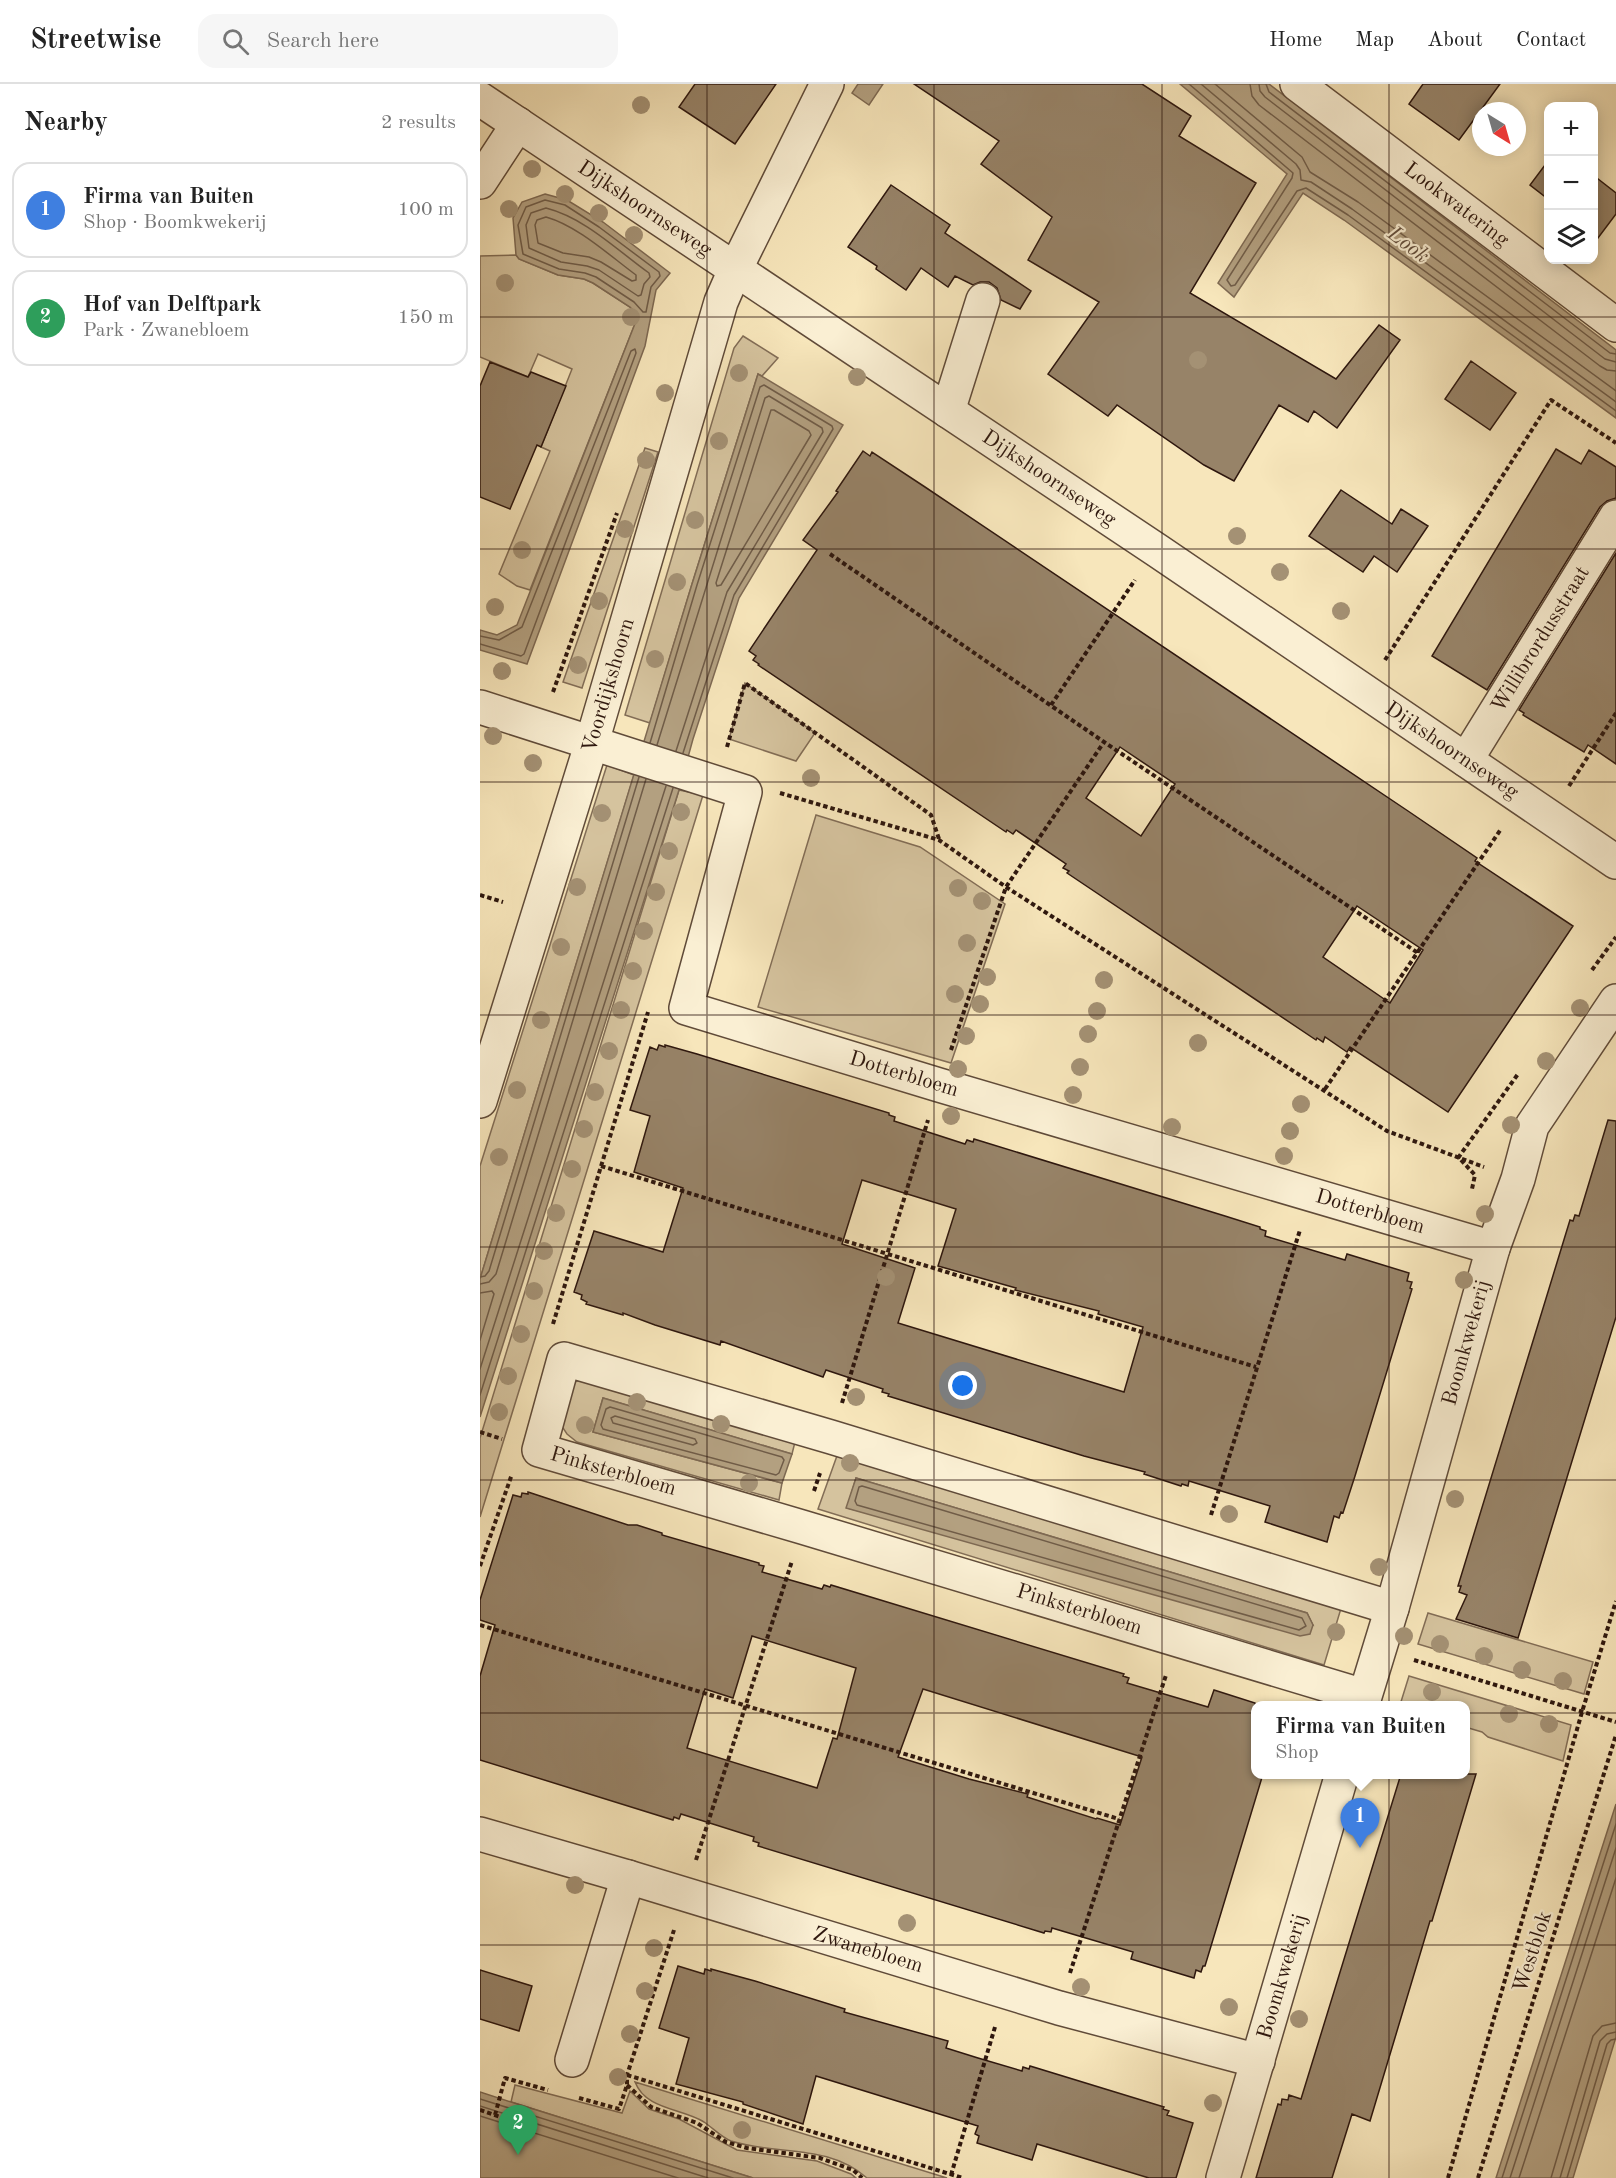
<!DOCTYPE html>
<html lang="en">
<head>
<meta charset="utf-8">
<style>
  :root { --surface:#fff; --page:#f6f6f6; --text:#222; --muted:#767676; --line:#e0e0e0; --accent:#d93025 }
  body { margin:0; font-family:"Old Standard TT",serif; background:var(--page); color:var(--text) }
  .controls { position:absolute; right:18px; top:18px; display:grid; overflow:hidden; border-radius:12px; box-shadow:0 3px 15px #0003 }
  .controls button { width:54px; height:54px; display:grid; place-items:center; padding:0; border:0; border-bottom:2px solid var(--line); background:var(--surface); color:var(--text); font:30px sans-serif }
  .compass { position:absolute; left:992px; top:18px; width:54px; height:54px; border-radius:50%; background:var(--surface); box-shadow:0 3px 15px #0003; rotate:143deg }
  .you { position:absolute; left:483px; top:1302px; width:21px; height:21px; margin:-15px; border:4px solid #fff; border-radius:50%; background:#1a73e8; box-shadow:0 0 0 9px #1a73e833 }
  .badge { display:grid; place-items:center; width:39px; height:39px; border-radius:50%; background:var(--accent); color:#fff; font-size:20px; font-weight:700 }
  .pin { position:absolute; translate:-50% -50px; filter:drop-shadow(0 2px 3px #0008) }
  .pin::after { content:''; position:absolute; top:32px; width:21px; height:18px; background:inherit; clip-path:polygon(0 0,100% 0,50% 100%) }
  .popup { position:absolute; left:771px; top:1617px; width:219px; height:78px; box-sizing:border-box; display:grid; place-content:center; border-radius:12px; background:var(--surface); filter:drop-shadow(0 2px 4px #0005); font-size:20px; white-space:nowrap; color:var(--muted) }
  .popup b { font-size:22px; color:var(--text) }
  .popup::after { content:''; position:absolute; left:50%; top:100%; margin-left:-12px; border:12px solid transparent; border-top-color:var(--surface) }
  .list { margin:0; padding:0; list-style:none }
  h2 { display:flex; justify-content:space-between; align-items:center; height:78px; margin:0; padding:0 24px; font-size:26px }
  h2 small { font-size:20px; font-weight:400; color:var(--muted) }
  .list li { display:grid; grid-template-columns:39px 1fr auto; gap:18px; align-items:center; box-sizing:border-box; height:96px; margin:0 12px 12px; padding:0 12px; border:2px solid var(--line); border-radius:18px }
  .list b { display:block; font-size:22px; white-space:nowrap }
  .list p { margin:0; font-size:20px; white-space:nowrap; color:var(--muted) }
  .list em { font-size:20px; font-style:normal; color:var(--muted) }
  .icon { flex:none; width:33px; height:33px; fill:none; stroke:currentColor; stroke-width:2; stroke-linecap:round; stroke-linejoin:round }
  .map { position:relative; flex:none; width:1136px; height:2094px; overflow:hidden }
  header { display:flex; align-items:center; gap:36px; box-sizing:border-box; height:84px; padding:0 30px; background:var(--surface); border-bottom:2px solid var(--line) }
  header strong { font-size:28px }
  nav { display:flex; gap:33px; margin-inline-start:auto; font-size:21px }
  .search { width:420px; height:54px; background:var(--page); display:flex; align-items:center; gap:15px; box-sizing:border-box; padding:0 21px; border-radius:18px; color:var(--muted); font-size:22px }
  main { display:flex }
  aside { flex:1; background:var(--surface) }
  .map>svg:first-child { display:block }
  .green { fill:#d5c39e; stroke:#826d56; stroke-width:1.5; fill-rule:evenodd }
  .water { fill:#b3a080; stroke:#7e6952; stroke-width:1.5 }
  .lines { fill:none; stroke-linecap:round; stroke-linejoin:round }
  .shore { stroke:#705c47; stroke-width:1.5 }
  .building { fill:#978368; stroke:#2e170e; stroke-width:1.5; fill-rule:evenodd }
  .minor-casing { stroke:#604b39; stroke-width:36 }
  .path { stroke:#2e170e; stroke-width:4; stroke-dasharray:4.5 3; stroke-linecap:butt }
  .minor { stroke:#faefd3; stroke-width:33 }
  .tree { fill:#a49174 }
  .grid { fill:none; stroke:#2e170e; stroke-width:1.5; stroke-opacity:0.55 }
  .labels { text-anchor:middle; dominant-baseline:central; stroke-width:4.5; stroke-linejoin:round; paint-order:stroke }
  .street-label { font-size:21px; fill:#2e170e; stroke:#faefd3 }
  .water-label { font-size:22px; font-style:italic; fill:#634e3c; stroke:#faefd3 }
</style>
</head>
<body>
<header>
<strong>Streetwise</strong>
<div class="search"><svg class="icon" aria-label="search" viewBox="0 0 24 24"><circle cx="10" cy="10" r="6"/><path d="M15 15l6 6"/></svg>Search here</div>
<nav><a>Home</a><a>Map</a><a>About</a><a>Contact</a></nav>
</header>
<main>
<aside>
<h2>Nearby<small>2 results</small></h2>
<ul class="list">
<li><span class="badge" style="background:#3f7fe0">1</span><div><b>Firma van Buiten</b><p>Shop · Boomkwekerij</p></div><em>100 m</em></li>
<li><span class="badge" style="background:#2e9e5b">2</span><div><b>Hof van Delftpark</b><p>Park · Zwanebloem</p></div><em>150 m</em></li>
</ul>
</aside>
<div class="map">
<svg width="1136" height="2094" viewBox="0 0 1136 2094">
  <rect width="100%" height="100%" fill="#f7e6bb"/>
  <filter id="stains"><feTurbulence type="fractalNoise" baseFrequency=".00333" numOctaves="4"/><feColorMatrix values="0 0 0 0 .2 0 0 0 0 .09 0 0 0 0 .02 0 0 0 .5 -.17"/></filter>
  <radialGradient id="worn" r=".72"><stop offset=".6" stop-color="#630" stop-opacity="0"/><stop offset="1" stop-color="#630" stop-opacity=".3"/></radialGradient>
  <path class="green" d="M36,171L39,175L78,191L104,195L113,199L150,223L158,232L50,506L37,502L19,490L70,367L61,363L92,285L58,270L48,293L0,273V172Z
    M263,252L298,274L282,292L278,290L212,500L170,639L145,631L254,264Z
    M165,364L178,368L102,604L83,598Z
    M265,599L335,649L316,677L249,655Z
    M127,681L154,691L0,1195V1082Z
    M199,706L223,711L0,1433V1354Z
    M336,731L440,763L525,820L471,979L278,923Z
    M105,1294L316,1354L312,1370L123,1314L113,1348L302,1399L299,1416L97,1358L87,1350L79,1338L92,1299Z
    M358,1369L862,1521L844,1581L338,1425ZM376,1394L827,1529L833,1541L367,1424Z
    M948,1529L1113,1578L1104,1610L938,1560Z
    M929,1592L1091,1641L1083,1677L1008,1653L1002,1648L985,1643V1622L920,1621Z
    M155,1998L467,2094H387C347,2059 298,2072 251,2057C241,2053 233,2044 224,2038C201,2024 166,2026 155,1998Z
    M35,2001L142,2029L150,2007L169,2025L199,2035L257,2066L337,2077L371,2090L376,2094H273L31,2018Z"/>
  <path class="water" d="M378,0H403L389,21L372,9Z
    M700,0H789L1136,266V334L864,136L823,109L754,213L738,199L807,90Z
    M65,110L87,116L123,138L190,189L176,206L165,262L47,580L0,566V546L17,551L37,541L158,232L150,223L113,199L104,195L78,191L39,175L36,171L33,134L42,118Z
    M278,290L363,341L259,514L213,655L199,706L0,1333V1195L212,500Z
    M123,1314L312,1370L302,1399L113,1348Z
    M376,1394L827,1529L833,1541L830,1550L820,1552L366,1424Z
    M1136,1720V1953L1093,2094H1016Z
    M0,2008L31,2018L273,2094H0Z"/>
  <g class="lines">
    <path class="shore" d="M709,0L813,89L812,94L747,196L751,202L755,201L817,107L826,104L868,131L1136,327
      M721,0L816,80L820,86L821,96L831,98L872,125L1136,318
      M735,0L822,73L830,88L878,118L1136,307
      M770,0L772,12L779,21L1120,282L1127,286L1136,287
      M779,0L780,7L785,13L1125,275L1136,278
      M786,0L789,8L1130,269L1136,270
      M65,116L85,121L119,143L179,188L180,192L171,203L166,228H163L154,218L116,193L105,189L79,185L43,170L38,141L46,123Z
      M66,124C105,134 137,166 169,189L170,193L164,200L161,211L158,212L119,186L107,182L81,178L49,164L46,141L51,129Z
      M66,133C98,142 130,172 156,191V196L152,197L121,178L109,173L83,169L58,159L55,141L57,136Z
      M291,326H294L329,347L331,351L241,501L237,502L236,499Z
      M0,552L19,556L42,543L151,267L155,265L156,269L44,570L41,572L0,560
      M170,659L217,501L280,303L284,301L352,342L353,345L254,511L203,669
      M177,661L285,314L289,312L342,344L343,348L247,508L196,667
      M0,1193L5,1192L9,1187L159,693
      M0,1200L9,1198L16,1190L166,695
      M0,1209L12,1207L14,1210L0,1256
      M0,1285L186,702
      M0,1311L193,704
      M130,1323L302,1373L304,1376L299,1389L296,1391L123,1345L121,1341L126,1325Z
      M135,1332L215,1355L217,1359L213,1361L133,1339L131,1334Z
      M382,1402L822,1534L826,1542L819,1546L377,1421L375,1417L379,1403Z
      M0,2015L253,2094
      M0,2022L228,2094
      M0,2032L198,2094
      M1022,2094L1136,1740
      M1030,2094L1136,1764
      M1039,2094L1136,1794
      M1071,2094L1113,1952L1122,1942L1136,1939
      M1080,2094L1120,1957L1127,1950L1136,1948
      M1087,2094L1127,1960L1131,1956L1136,1955"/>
  </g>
  <path class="building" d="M215,0H296L255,60L199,23Z
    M434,0H662L711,32L699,52L776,99L710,209L856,295L899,241L920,256L857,344L834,327L828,338L799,321L754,397L724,381L637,321L628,332L568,290L619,218L548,176L572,133L501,80L519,57Z
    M943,0H1020L979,56L929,20Z
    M1068,77V115L1050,101Z
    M1113,91L1136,109V130L1118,154L1113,150Z
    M411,101L470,141L465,149L551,207L540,225L521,216L517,204L509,198H500L493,201L475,192L468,203L441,184L426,206L396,185L397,182L368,163Z
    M991,277L1036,309L1010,346L965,315Z
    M10,278L48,293L51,288L86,302L61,363L57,361L30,425L0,413V302Z
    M1076,365L1101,380L1109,366L1136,383V414L1127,417L1120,423L1007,606L952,572Z
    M383,367L390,372L392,368L445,403L928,727L997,774L995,777L1093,842L968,1028L870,963L867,968L845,953L843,958L837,954L836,956L587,789L589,787L583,784L586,780L536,746L533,750L527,746L526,748L278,581L279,580L273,576L276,572L269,567L337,466L323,456L358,408L356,407ZM640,663L695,700L661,752L606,714ZM877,822L943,866L910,919L843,873Z
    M861,406L912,440L921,425L948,442L917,488L894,472L883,488L829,452Z
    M1136,469V680L1108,661L1104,668L1043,631L1044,629L1039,626Z
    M179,961L185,963V961L217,970L409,1029V1031L415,1033L414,1037L485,1060L487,1056L493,1058L494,1055L745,1132L780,1143V1145L786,1147L785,1152L865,1176L867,1170L929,1189L927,1197L932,1198L930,1204L932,1205L875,1392L863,1429L861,1428L859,1434L854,1432L847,1458L785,1438L790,1422L709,1397L708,1402L702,1400L701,1402L664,1390L665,1388L604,1372L408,1312L409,1310L402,1308L403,1305L346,1286L343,1293L241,1257L240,1261L175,1241L143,1229V1231L106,1220L107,1218L101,1215L102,1211L94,1208L114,1147L183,1168L203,1104L154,1088L170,1032L150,1026L170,963L177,966ZM382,1096L476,1125L458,1182L536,1204L535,1206L619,1227L618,1230L663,1243L644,1308L418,1239L435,1184L362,1160Z
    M1128,1036L1136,1037V1233L1038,1554L976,1535L987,1511L979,1508L981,1502H978L1090,1136L1093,1137L1095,1131L1099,1132Z
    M48,1408L148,1441H157L182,1449V1451L279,1479V1481L284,1482L282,1488L342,1505L344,1501L350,1503L351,1501L644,1590L643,1592L649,1594L647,1599L728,1623L734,1606L775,1619V1690H783L725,1882H723L721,1888L716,1886L714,1894L651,1875L653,1868L572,1844L571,1848L565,1847L564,1849L278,1762L279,1759L273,1757L274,1753L236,1741L201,1730L199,1735L194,1733L193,1736L0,1676V1592L15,1541L0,1536V1516L33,1411L41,1413L42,1409L48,1410ZM272,1552L376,1584L357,1655L353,1654L337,1704L207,1664L225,1605L253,1614ZM443,1605L662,1673L640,1741L617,1734L616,1735L547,1713L548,1710L489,1695L418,1673Z
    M921,1690H996L952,1837H950L890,2037L872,2030L852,2094H776L798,2020L801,2021L802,2015L808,2016L809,2011L821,2015Z
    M198,1882L224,1890L225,1885L231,1887V1885L275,1897L365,1925L364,1928L468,1957L466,1964L498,1974L542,1987L543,1983L549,1985L550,1982L684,2023L683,2025L689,2027L687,2031L713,2039L696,2094H669L557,2060L552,2076L497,2059L499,2052L495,2050L498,2042L336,1992L323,2040L263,2020V2018L196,2000L209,1954L179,1944Z
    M0,1886L52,1902L39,1947L0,1935Z"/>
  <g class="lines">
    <g class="minor-casing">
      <g id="minor">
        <path id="s1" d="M817,0L1136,241"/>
        <path id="s2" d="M0,15L678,467L1136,778"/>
        <path d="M0,98L38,40"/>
        <path d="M468,327L503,216"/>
        <path id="s3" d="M0,623L265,708L206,924L459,1001L1013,1164"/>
        <path id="s4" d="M986,676L1136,433"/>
        <path id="s5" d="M0,1017L112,658L241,218L255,186L347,0"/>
        <path d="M884,1612L322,1443L59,1366L84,1275L351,1353L912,1524"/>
        <path id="s6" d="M882,1622L912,1524L1013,1164L1038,1095L1052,1042L1136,917"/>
        <path id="s7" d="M0,1750L148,1793L579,1924L778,1977"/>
        <path d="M92,1976L148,1793"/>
        <path id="s8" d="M743,2094L862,1690"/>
      </g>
    </g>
    <path class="path" d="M350,470L624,658L938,869
      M905,576L1071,316L1136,359
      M73,608L137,429
      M571,621L655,496
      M247,663L265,599L451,731L459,755
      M1089,702L1136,629
      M300,709L459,756L526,803L907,1047L1004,1083
      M0,811L23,818
      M1112,886L1136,853
      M471,966L526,803L624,658
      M845,1005L1021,745
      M978,1074L1038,990
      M981,1076L995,1091L992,1105
      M121,1082L776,1283
      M73,1240L168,928
      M362,1319L448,1036
      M0,1348L22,1355
      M334,1407L340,1389
      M731,1431L820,1146
      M0,1482L32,1390
      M0,1541L639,1735
      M934,1576L1136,1638
      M216,1776L312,1477
      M590,1889L686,1591
      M147,1991L483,2094
      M147,2001L171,2023L217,2039L246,2058L267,2064L340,2074L373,2086L382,2094
      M99,2014L139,2025L147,2001V1991L194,1846
      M0,2026L50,2043
      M15,2031L25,1994L68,2006
      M471,2091L515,1943
      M968,2094L1102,1628L1136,1517
      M998,2094L1136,1651"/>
    <use href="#minor" class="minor"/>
  </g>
  <g class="tree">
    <circle cx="161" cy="21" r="9"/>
    <circle cx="52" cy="85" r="9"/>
    <circle cx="85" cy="110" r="9"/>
    <circle cx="29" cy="125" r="9"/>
    <circle cx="119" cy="129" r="9"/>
    <circle cx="154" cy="151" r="9"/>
    <circle cx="25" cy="199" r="9"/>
    <circle cx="151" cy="233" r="9"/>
    <circle cx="718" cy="276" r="9"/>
    <circle cx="259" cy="289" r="9"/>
    <circle cx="377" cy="293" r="9"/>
    <circle cx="185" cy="309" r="9"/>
    <circle cx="239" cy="357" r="9"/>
    <circle cx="166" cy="376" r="9"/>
    <circle cx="215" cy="436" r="9"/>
    <circle cx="145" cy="445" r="9"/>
    <circle cx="757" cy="452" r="9"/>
    <circle cx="42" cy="466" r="9"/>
    <circle cx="800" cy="488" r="9"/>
    <circle cx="197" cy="498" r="9"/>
    <circle cx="119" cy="517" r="9"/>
    <circle cx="15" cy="523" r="9"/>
    <circle cx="861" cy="527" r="9"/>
    <circle cx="175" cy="575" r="9"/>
    <circle cx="98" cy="581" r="9"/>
    <circle cx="22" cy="587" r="9"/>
    <circle cx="13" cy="652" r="9"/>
    <circle cx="53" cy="679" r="9"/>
    <circle cx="331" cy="694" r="9"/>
    <circle cx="201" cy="728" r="9"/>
    <circle cx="122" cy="729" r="9"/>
    <circle cx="189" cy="767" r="9"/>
    <circle cx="97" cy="803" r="9"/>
    <circle cx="478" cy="804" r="9"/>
    <circle cx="176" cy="808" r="9"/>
    <circle cx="502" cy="817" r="9"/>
    <circle cx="164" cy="847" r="9"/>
    <circle cx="487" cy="859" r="9"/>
    <circle cx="81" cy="863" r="9"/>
    <circle cx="153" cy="887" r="9"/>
    <circle cx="507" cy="893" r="9"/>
    <circle cx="624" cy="896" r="9"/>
    <circle cx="475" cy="910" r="9"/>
    <circle cx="500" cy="920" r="9"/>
    <circle cx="1100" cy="924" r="9"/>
    <circle cx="141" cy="926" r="9"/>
    <circle cx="617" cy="927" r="9"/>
    <circle cx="61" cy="936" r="9"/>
    <circle cx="608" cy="950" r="9"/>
    <circle cx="486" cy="952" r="9"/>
    <circle cx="718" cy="959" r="9"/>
    <circle cx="129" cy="967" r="9"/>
    <circle cx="1066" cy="977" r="9"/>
    <circle cx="600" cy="983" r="9"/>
    <circle cx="478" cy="985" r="9"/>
    <circle cx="37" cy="1006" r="9"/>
    <circle cx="115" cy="1008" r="9"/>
    <circle cx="593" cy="1011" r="9"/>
    <circle cx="821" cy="1020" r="9"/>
    <circle cx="471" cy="1032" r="9"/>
    <circle cx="1031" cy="1041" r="9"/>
    <circle cx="692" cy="1043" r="9"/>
    <circle cx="104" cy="1045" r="9"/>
    <circle cx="810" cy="1047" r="9"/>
    <circle cx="804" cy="1072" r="9"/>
    <circle cx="19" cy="1073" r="9"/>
    <circle cx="92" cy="1085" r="9"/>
    <circle cx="76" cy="1129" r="9"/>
    <circle cx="1005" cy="1130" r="9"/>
    <circle cx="64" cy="1167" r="9"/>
    <circle cx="406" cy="1193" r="9"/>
    <circle cx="984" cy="1196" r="9"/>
    <circle cx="54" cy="1207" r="9"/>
    <circle cx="41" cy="1250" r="9"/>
    <circle cx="28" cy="1292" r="9"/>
    <circle cx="376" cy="1313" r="9"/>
    <circle cx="157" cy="1318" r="9"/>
    <circle cx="19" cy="1328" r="9"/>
    <circle cx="241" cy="1340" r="9"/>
    <circle cx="105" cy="1341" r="9"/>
    <circle cx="370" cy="1379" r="9"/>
    <circle cx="269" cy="1399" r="9"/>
    <circle cx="975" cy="1415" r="9"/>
    <circle cx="749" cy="1430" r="9"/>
    <circle cx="899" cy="1483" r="9"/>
    <circle cx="856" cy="1548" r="9"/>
    <circle cx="924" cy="1552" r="9"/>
    <circle cx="960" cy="1560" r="9"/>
    <circle cx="1004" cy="1572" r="9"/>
    <circle cx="1042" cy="1586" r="9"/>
    <circle cx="1083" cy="1597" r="9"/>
    <circle cx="952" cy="1608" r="9"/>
    <circle cx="1029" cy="1630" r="9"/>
    <circle cx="1069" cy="1640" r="9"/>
    <circle cx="872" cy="1731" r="9"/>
    <circle cx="95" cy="1801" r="9"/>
    <circle cx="427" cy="1839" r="9"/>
    <circle cx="174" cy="1864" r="9"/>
    <circle cx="601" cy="1903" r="9"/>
    <circle cx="165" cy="1907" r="9"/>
    <circle cx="749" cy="1923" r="9"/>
    <circle cx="819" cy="1935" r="9"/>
    <circle cx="150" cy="1950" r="9"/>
    <circle cx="138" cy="1993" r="9"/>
    <circle cx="733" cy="2019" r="9"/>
    <circle cx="262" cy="2046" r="9"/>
  </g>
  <path class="grid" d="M227,0V2094M454,0V2094M682,0V2094M909,0V2094M0,233H1136M0,465H1136M0,698H1136M0,931H1136M0,1163H1136M0,1396H1136M0,1629H1136M0,1861H1136"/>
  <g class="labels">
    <g class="street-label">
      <text stroke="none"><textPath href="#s1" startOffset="200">Lookwatering</textPath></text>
      <text stroke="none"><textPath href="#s2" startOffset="198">Dijkshoornseweg</textPath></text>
      <text stroke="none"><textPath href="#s2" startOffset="684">Dijkshoornseweg</textPath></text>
      <text stroke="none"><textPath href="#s4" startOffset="142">Willibrordusstraat</textPath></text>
      <text stroke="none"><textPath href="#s5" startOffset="435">Voordijkshoorn</textPath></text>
      <text stroke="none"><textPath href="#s2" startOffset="1170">Dijkshoornseweg</textPath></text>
      <text stroke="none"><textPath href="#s3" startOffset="730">Dotterbloem</textPath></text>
      <text stroke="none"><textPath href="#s3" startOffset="1216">Dotterbloem</textPath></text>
      <text stroke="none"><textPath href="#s6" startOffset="378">Boomkwekerij</textPath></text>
      <text transform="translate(133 1388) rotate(16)">Pinksterbloem</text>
      <text transform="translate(599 1526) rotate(17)">Pinksterbloem</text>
      <text stroke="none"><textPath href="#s7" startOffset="405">Zwanebloem</textPath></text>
      <text transform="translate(1053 1868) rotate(-72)">Westblok</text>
      <text stroke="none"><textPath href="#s8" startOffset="210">Boomkwekerij</textPath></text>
    </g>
    <g class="water-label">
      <text transform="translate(928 161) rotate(37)">Look</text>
    </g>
  </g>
  <rect width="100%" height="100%" filter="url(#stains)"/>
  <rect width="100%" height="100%" fill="url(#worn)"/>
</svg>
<div class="controls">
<button>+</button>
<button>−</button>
<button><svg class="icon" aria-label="layers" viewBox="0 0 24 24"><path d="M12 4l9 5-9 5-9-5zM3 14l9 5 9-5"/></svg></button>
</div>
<svg class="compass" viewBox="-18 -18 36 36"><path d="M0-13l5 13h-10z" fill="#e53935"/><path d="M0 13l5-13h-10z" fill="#767676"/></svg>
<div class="you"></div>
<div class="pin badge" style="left:880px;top:1764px;background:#3f7fe0">1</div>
<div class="popup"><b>Firma van Buiten</b>Shop</div>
<div class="pin badge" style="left:38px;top:2071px;background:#2e9e5b">2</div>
</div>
</main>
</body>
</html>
